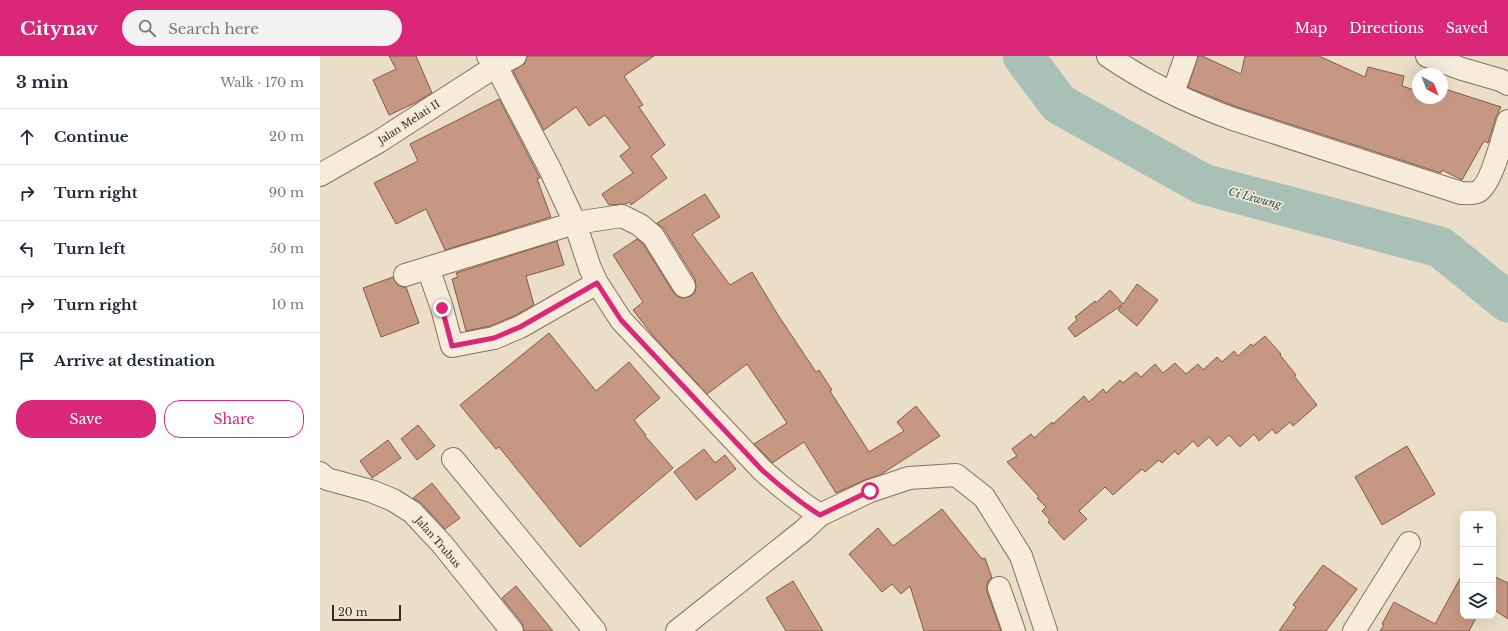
<!DOCTYPE html>
<html lang="en">
<head>
<meta charset="utf-8">
<style>
  :root { --surface:#fff; --page:#f2f2f3; --text:#1f2937; --muted:#747a83; --line:#e0e1e3; --accent:#db2777 }
  body { margin:0; font-family:"Libre Baskerville",serif; background:var(--page); color:var(--text) }
  .controls { position:absolute; right:12px; bottom:12px; display:grid; overflow:hidden; border-radius:8px; box-shadow:0 4px 16px #0002 }
  .controls button { width:36px; height:36px; display:grid; place-items:center; padding:0; border:0; border-bottom:1px solid var(--line); background:var(--surface); color:var(--text); font:20px sans-serif }
  .compass { position:absolute; left:1092px; top:12px; width:36px; height:36px; border-radius:50%; background:var(--surface); box-shadow:0 4px 16px #0002; rotate:138deg }
  .scale { position:absolute; left:12px; bottom:10px; width:69px; box-sizing:border-box; padding-left:4px; border:2px solid #382a21; border-top:0; font-size:11px; line-height:14px; white-space:nowrap; color:#382a21; -webkit-text-stroke:3px #f3e9d7; paint-order:stroke }
  .stop { position:absolute; width:12px; height:12px; margin:-9px; border:3px solid #db2777; border-radius:50%; background:#fff }
  .stop.end { background:#db2777; border-color:#fff; box-shadow:0 1px 4px #0008 }
  .list { margin:0; padding:0; list-style:none }
  h2 { display:flex; justify-content:space-between; align-items:center; height:52px; margin:0; padding:0 16px; font-size:17px }
  h2 small { font-size:13px; font-weight:400; color:var(--muted) }
  .list li { display:grid; grid-template-columns:26px 1fr auto; gap:12px; align-items:center; box-sizing:border-box; height:56px; padding:0 16px; border-top:1px solid var(--line) }
  .list b { display:block; font-size:15px; white-space:nowrap }
  .list em { font-size:13px; font-style:normal; color:var(--muted) }
  .actions { display:flex; gap:8px; padding:12px 16px }
  .actions a { flex:1; padding:9px 0; border:1px solid var(--accent); border-radius:16px; text-align:center; font-size:14px; color:var(--accent) }
  .actions .main { background:var(--accent); color:#fff }
  .icon { flex:none; width:22px; height:22px; fill:none; stroke:currentColor; stroke-width:2; stroke-linecap:round; stroke-linejoin:round }
  .map { position:relative; flex:none; width:1188px; height:575px; overflow:hidden }
  header { display:flex; align-items:center; gap:24px; box-sizing:border-box; height:56px; padding:0 20px; background:var(--accent); color:#fff }
  header strong { font-size:19px }
  nav { display:flex; gap:22px; margin-inline-start:auto; font-size:14px }
  .search { width:280px; height:36px; background:var(--page); display:flex; align-items:center; gap:10px; box-sizing:border-box; padding:0 14px; border-radius:22px; color:var(--muted); font-size:15px }
  main { display:flex }
  aside { flex:1; background:var(--surface) }
  .map>svg:first-child { display:block }
  .lines { fill:none; stroke-linecap:round; stroke-linejoin:round }
  .river { stroke:#a9c0b7; stroke-width:41 }
  .building { fill:#c79881; stroke:#845946 }
  .minor-casing { stroke:#86705e; stroke-width:24 }
  .minor { stroke:#f7ecdb; stroke-width:22 }
  .route { stroke:#db2777; stroke-width:5 }
  .labels { text-anchor:middle; dominant-baseline:central; stroke-width:3.5; stroke-linejoin:round; paint-order:stroke }
  .street-label { font-size:10px; fill:#382a21; stroke:#f3e9d7 }
  .water-label { font-size:11px; font-style:italic; fill:#315650; stroke:#f3e9d7 }
</style>
</head>
<body>
<header>
<strong>Citynav</strong>
<div class="search"><svg class="icon" aria-label="search" viewBox="0 0 24 24"><circle cx="10" cy="10" r="6"/><path d="M15 15l6 6"/></svg>Search here</div>
<nav><a>Map</a><a>Directions</a><a>Saved</a></nav>
</header>
<main>
<aside>
<h2>3 min<small>Walk · 170 m</small></h2>
<ul class="list">
<li><svg class="icon" aria-label="ahead" viewBox="0 0 24 24"><path d="M12 20V5M6 11l6-6 6 6"/></svg><div><b>Continue</b></div><em>20 m</em></li>
<li><svg class="icon" aria-label="right" viewBox="0 0 24 24"><path d="M7 20v-9h11M14 6l5 5-5 5"/></svg><div><b>Turn right</b></div><em>90 m</em></li>
<li><svg class="icon" aria-label="left" viewBox="0 0 24 24"><path d="M17 20v-9H6M10 6l-5 5 5 5"/></svg><div><b>Turn left</b></div><em>50 m</em></li>
<li><svg class="icon" aria-label="right" viewBox="0 0 24 24"><path d="M7 20v-9h11M14 6l5 5-5 5"/></svg><div><b>Turn right</b></div><em>10 m</em></li>
<li><svg class="icon" aria-label="arrive" viewBox="0 0 24 24"><path d="M6 21V4h12l-3 4 3 4H6"/></svg><div><b>Arrive at destination</b></div></li>
</ul>
<div class="actions"><a class="main">Save</a><a>Share</a></div>
</aside>
<div class="map">
<svg width="1188" height="575" viewBox="0 0 1188 575">
  <rect width="100%" height="100%" fill="#ebdec8"/>
  <g class="lines">
    <path class="river" d="M703,0L739,48L883,128L1120,191L1188,246"/>
  </g>
  <path class="building" d="M69,0H96L112,37L95,47L69,59L53,24L76,13Z
    M207,0H334L304,20L323,49L319,51L345,89L331,100L347,122L311,149L310,146L305,148L289,149L282,138L313,117L300,100L310,92L285,59L269,70L256,51L224,74L193,15L205,7Z
    M878,0H882L921,18L925,0H999L1045,21L1048,11L1084,20L1082,30L1098,35V42L1122,43V32L1181,51L1176,61L1168,87L1164,85L1142,124L1122,114L1121,117L917,51L869,32L868,31Z
    M179,43L220,122L217,123L231,161L125,194L106,153L76,168L54,127L98,105L90,88Z
    M385,138L400,161L372,178L410,229L432,216L458,259L496,316L499,314L512,334L510,335L549,396L584,375L577,366L596,350L620,380L560,419L545,424L516,437L484,386L452,407L451,405L434,388L467,367L427,308L387,338L334,281L313,254L323,246L293,199L317,183L323,188L354,237L358,241L364,242L371,240L375,236L376,230L375,223L344,173L337,167Z
    M237,185L244,209L206,220L214,249L194,260L170,270L146,275L132,223L138,221L136,217Z
    M73,221L77,228L82,231H86L99,267L61,281L43,232Z
    M817,228L838,244L817,270L798,254L802,249L755,281L748,272L757,264L755,261L775,245L776,247L790,234L803,248Z
    M229,277L276,335L309,306L340,342L314,364L326,379L325,380L353,412L260,491L179,391L176,393L140,349Z
    M945,280L961,298L960,299L976,319L974,320L997,349L973,370L970,366L956,378L952,373L939,385L934,378L920,391L909,379L897,390L889,381L878,391L873,385L858,399L855,395L842,407L839,404L825,416L822,413L793,439L785,431L759,455L767,463L744,484L728,466L730,464L722,455L726,451L717,442L719,441L687,406L697,400L692,393L711,378L714,382L732,366L733,368L764,340L769,346L783,333L786,337L800,324L803,327L816,316L821,321L835,308L843,317L855,307L866,318L878,308L883,314L897,301L902,306L914,295L918,300L931,288L933,290Z
    M98,369L115,390L97,404L81,383Z
    M68,384L81,402L52,422L40,405Z
    M1087,390L1115,438L1062,469L1035,421Z
    M384,393L395,407L405,399L416,413L376,444L354,416Z
    M112,427L140,462L125,473L101,447L93,442Z
    M622,453L662,503L665,502L672,522L669,524L667,529V536L681,575H604L590,530L581,538L572,528L562,536L529,498L558,472L573,490Z
    M1003,509L1037,533L1006,575H959L976,551L973,549Z
    M1143,517V560H1157L1149,575H1060L1064,569L1062,568L1074,546L1115,568Z
    M1173,520L1188,527V563L1173,553Z
    M473,525L503,575H466L446,542Z
    M196,530L233,575H204L202,567L182,542Z"/>
  <g class="lines">
    <g class="minor-casing">
      <path id="minor" d="M168,0L176,10L230,113L255,167L270,212L277,227L301,264L442,414C461,431 479,446 500,459L550,435L589,422L636,419L664,441L701,500L726,575
        M788,0C826,26 869,47 913,63L1141,137C1146,137 1153,138 1157,136C1171,131 1183,80 1188,65
        M1107,0L1142,13L1180,24L1188,28
        M853,37L866,0
        M0,119L58,86L176,10L195,0
        M108,212L122,252L132,290L174,282L200,271L277,227
        M85,219L255,167L302,160L320,169L333,180L364,230
        M133,403L275,575
        M0,417L7,423L51,435L73,444L92,456L122,488L192,575
        M679,532L694,575
        M357,575L483,475L500,459
        M1034,575L1089,487"/>
    </g>
    <use href="#minor" class="minor"/>
  </g>
  <g class="lines">
    <path class="route" d="M122,252L132,290L174,282L200,271L277,227L301,264L442,414C461,431 479,446 500,459L550,435"/>
  </g>
  <g class="labels">
    <g class="street-label">
      <text transform="translate(89 66) rotate(-33)">Jalan Melati II</text>
      <text transform="translate(118 486) rotate(49)">Jalan Trubus</text>
    </g>
    <g class="water-label">
      <text transform="translate(935 142) rotate(15)">Ci Liwung</text>
    </g>
  </g>
</svg>
<div class="controls">
<button>+</button>
<button>−</button>
<button><svg class="icon" aria-label="layers" viewBox="0 0 24 24"><path d="M12 4l9 5-9 5-9-5zM3 14l9 5 9-5"/></svg></button>
</div>
<svg class="compass" viewBox="-18 -18 36 36"><path d="M0-13l5 13h-10z" fill="#e53935"/><path d="M0 13l5-13h-10z" fill="#747a83"/></svg>
<div class="scale">20 m</div>
<div class="stop" style="left:550px;top:435px"></div>
<div class="stop end" style="left:122px;top:252px"></div>
</div>
</main>
</body>
</html>
